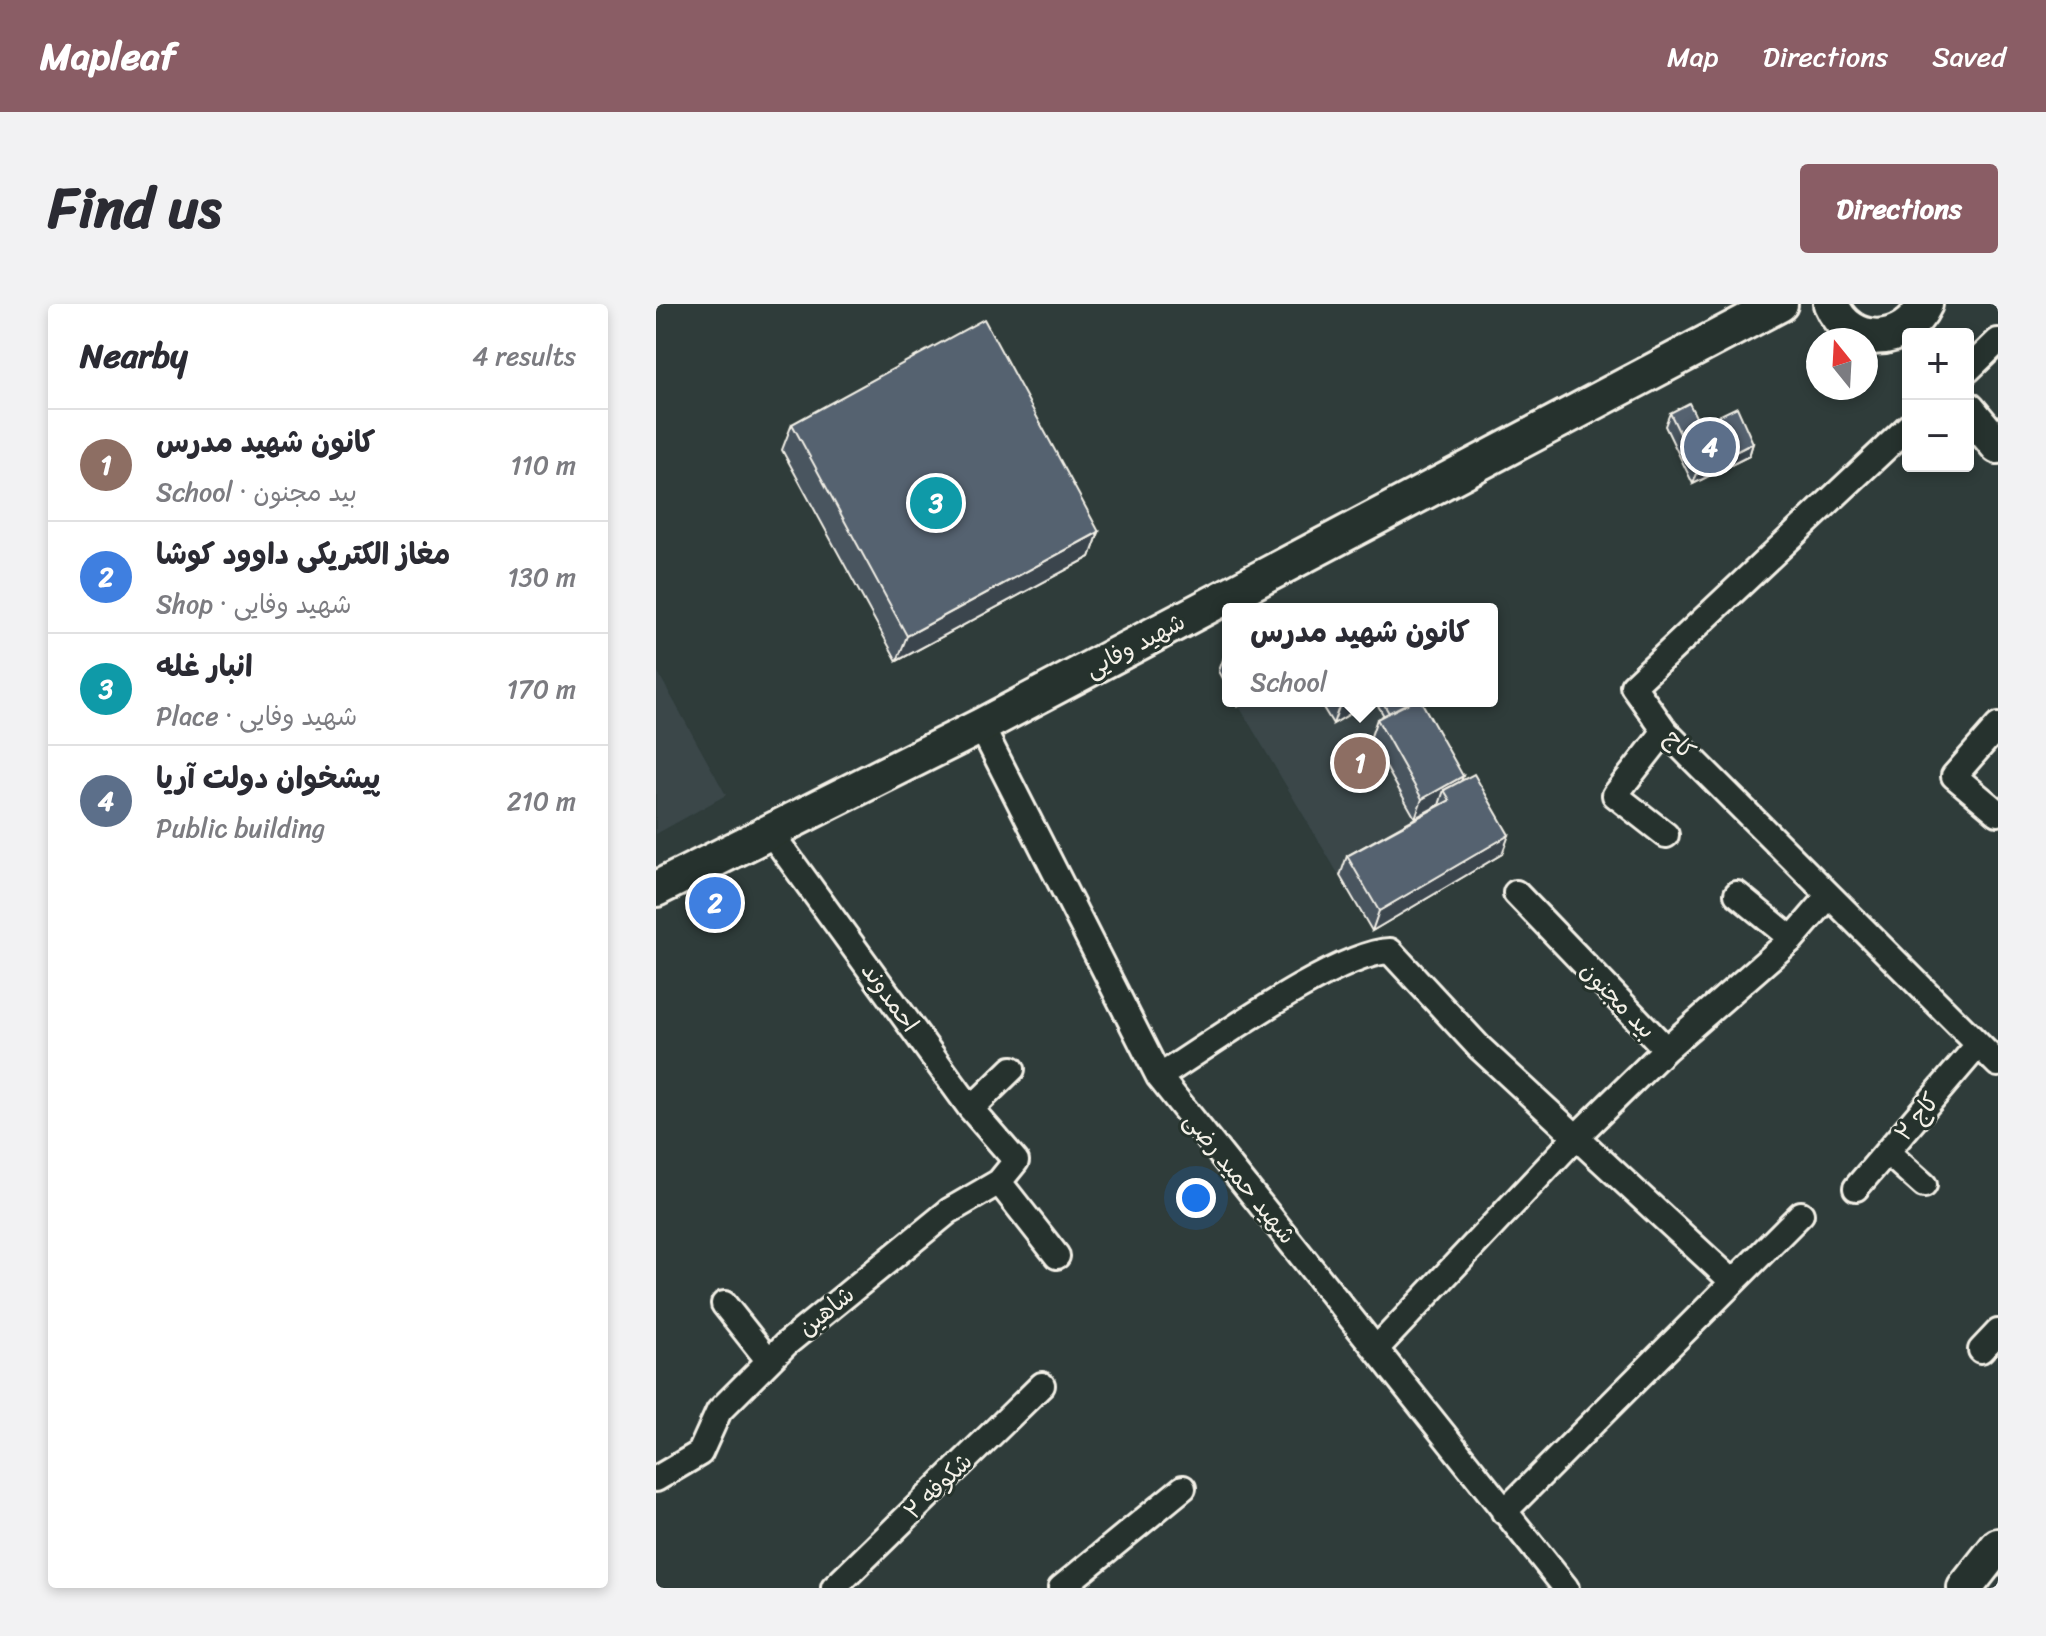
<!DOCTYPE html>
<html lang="en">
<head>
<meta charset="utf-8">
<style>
  :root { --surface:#fff; --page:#f2f2f3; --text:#2b2b33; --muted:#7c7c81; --line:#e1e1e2; --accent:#8a5d65 }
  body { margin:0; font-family:Sriracha,"Playpen Sans Arabic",sans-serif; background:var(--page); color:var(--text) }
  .controls { position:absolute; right:24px; top:24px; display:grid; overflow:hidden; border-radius:8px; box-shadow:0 4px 12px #0003 }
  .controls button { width:72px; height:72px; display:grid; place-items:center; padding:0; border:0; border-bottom:2px solid var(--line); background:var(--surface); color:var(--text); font:40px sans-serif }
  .compass { position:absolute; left:1150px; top:24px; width:72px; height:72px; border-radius:50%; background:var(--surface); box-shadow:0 4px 12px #0003; rotate:342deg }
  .you { position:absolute; left:540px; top:894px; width:28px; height:28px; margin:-20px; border:6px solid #fff; border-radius:50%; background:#1a73e8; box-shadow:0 0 0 12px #1a73e833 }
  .badge { display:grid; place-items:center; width:52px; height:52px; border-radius:50%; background:var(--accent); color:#fff; font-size:26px; font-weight:700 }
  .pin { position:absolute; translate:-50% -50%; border:4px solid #fff; box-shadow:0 2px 8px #0006 }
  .popup { position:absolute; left:566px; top:299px; width:276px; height:104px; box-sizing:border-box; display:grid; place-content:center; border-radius:8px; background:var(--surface); filter:drop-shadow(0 2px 6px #0005); font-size:26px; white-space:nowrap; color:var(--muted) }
  .popup b { font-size:30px; color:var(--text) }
  .popup::after { content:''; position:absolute; left:50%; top:100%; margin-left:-16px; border:16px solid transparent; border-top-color:var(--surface) }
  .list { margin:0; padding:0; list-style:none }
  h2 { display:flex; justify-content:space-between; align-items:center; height:104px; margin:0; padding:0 32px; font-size:34px }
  h2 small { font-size:26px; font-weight:400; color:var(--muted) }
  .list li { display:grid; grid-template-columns:52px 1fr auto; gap:24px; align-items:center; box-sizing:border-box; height:112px; padding:0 32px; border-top:2px solid var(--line) }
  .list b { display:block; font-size:30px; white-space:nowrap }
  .list p { margin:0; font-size:26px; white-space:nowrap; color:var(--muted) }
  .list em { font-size:26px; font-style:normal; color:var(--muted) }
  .map { position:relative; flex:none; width:1342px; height:1284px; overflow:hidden; border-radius:8px }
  header { display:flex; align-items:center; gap:48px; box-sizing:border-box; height:112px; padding:0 40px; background:var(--accent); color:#fff }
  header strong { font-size:38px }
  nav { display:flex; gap:44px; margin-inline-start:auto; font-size:28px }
  .intro { display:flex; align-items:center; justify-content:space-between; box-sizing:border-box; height:192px; padding:0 48px }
  h1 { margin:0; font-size:56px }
  .button { padding:20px 36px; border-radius:8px; background:var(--accent); color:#fff; font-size:28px; font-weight:700 }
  main { display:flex; gap:48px; padding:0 48px }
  aside { flex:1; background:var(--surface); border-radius:8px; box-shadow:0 4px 12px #0003 }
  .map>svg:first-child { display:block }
  .built { fill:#3a474a }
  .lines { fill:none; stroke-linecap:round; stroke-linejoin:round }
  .street-casing { stroke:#f4f1e8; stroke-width:30 }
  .secondary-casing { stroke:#f4f1e8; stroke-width:40 }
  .street { stroke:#26332d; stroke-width:24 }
  .secondary { stroke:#26332d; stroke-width:34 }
  .wall { fill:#48545f; stroke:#f4f1e8; stroke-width:2 }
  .shaded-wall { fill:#3b454e; stroke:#f4f1e8; stroke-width:2 }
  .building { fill:#54626f; stroke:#f4f1e8; stroke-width:2 }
  .labels { text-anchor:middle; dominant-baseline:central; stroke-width:6; stroke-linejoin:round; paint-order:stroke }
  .street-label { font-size:24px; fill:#f4f1e8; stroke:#26332d }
</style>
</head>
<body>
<header>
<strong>Mapleaf</strong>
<nav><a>Map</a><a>Directions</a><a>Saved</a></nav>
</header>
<div class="intro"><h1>Find us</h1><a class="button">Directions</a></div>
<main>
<aside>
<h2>Nearby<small>4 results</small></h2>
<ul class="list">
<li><span class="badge" style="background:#8d6e63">1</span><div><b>کانون شهید مدرس</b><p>School · بید مجنون</p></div><em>110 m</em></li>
<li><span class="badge" style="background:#3f7fe0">2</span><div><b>مغاز الکتریکی داوود کوشا</b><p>Shop · شهید وفایی</p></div><em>130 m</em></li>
<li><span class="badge" style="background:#0f9aa8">3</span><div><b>انبار غله</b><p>Place · شهید وفایی</p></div><em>170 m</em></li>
<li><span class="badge" style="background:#5c6f8a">4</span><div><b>پیشخوان دولت آریا</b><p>Public building</p></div><em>210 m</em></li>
</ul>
</aside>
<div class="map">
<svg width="1342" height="1284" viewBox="0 0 1342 1284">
  <rect width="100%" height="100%" fill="#2f3c3a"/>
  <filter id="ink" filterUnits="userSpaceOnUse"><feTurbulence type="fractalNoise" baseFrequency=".0125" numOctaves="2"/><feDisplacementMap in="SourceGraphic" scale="16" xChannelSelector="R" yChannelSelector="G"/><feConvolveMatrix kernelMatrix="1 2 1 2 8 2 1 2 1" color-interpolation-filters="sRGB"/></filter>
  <g filter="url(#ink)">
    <path class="built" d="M0,365L70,491L0,530Z
      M580,397H756L846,550L716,627Z"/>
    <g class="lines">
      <g class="street-casing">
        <path id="street" d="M1312,66L1342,37
          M1252,123L977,382L1009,427L1342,760
          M325,422L503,773L910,1284
          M1342,422L1298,472L1342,509
          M1009,427L959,491L1010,531
          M860,589L1010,745L1136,635L1173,592
          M1081,590L1136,635
          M503,773C554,741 680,649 734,647L824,744L1076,977
          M315,805L356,765
          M1231,848L1268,881
          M343,878L401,952
          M1200,884L1322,741
          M68,1000L113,1057
          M721,1044L919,834L1010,745
          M1325,1046L1342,1028
          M0,1175L44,1149L63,1107L130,1040L293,907L343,878L360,857L315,805L112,525
          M848,1208L1145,910
          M178,1284L386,1081
          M405,1284L527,1184"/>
      </g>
      <g class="secondary-casing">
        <path id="secondary" d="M1175,0C1194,45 1249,42 1269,0
          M1312,106L1342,142
          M0,585L325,422L1124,0
          M1309,1284L1342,1242"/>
      </g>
      <use href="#street" class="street"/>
      <use href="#secondary" class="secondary"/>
    </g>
    <path class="wall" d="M1014,109L1044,121L1097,139L1093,152L1037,180L1009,122Z
      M136,120L443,228L434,253L241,357L126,146Z
      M572,346V384L563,367L570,347Z
      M663,397H715L677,420Z
      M721,397H749L805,478L846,550L716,627L684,572L691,552L759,514L714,435L721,415L728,412L720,398Z"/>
    <path class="shaded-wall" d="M1097,139L1093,152L1037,180L1042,167Z
      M443,228L434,253L241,357L251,332Z
      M585,397H592L583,402Z
      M690,397H715L677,420L684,400Z
      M807,472L800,492L788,486L783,501L759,514L766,495Z
      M853,531L846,550L716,627L723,607Z"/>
    <path class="building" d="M328,15L443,228L251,332L136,120Z
      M1033,99L1044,121L1081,103L1097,139L1042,167L1014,109Z
      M726,397H749L751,400L733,409Z
      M755,397H765L807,472L766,495L721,415Z
      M818,470L853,531L723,607L691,552L794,496L788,486Z"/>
  </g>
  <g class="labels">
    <g class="street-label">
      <text transform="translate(479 341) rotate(-28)">شهید وفایی</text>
      <text transform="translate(1024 440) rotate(45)">کاج</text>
      <text transform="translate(234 693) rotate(54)">احمدوند</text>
      <text transform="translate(962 696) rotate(46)">بید مجنون</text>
      <text transform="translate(1261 813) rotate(-50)">کاج ۲</text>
      <text transform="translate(584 874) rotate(51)">شهید حمید رضی</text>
      <text transform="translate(170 1007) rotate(-39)">شاهین</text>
      <text transform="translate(282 1182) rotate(-44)">شکوفه ۲</text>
    </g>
  </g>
</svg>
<div class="controls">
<button>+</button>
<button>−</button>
</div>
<svg class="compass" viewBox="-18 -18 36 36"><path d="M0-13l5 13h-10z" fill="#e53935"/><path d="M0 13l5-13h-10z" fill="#7c7c81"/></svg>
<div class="you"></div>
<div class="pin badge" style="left:704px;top:459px;background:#8d6e63">1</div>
<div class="popup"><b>کانون شهید مدرس</b>School</div>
<div class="pin badge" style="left:59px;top:599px;background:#3f7fe0">2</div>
<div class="pin badge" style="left:280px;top:199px;background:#0f9aa8">3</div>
<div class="pin badge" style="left:1054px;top:143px;background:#5c6f8a">4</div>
</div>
</main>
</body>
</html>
